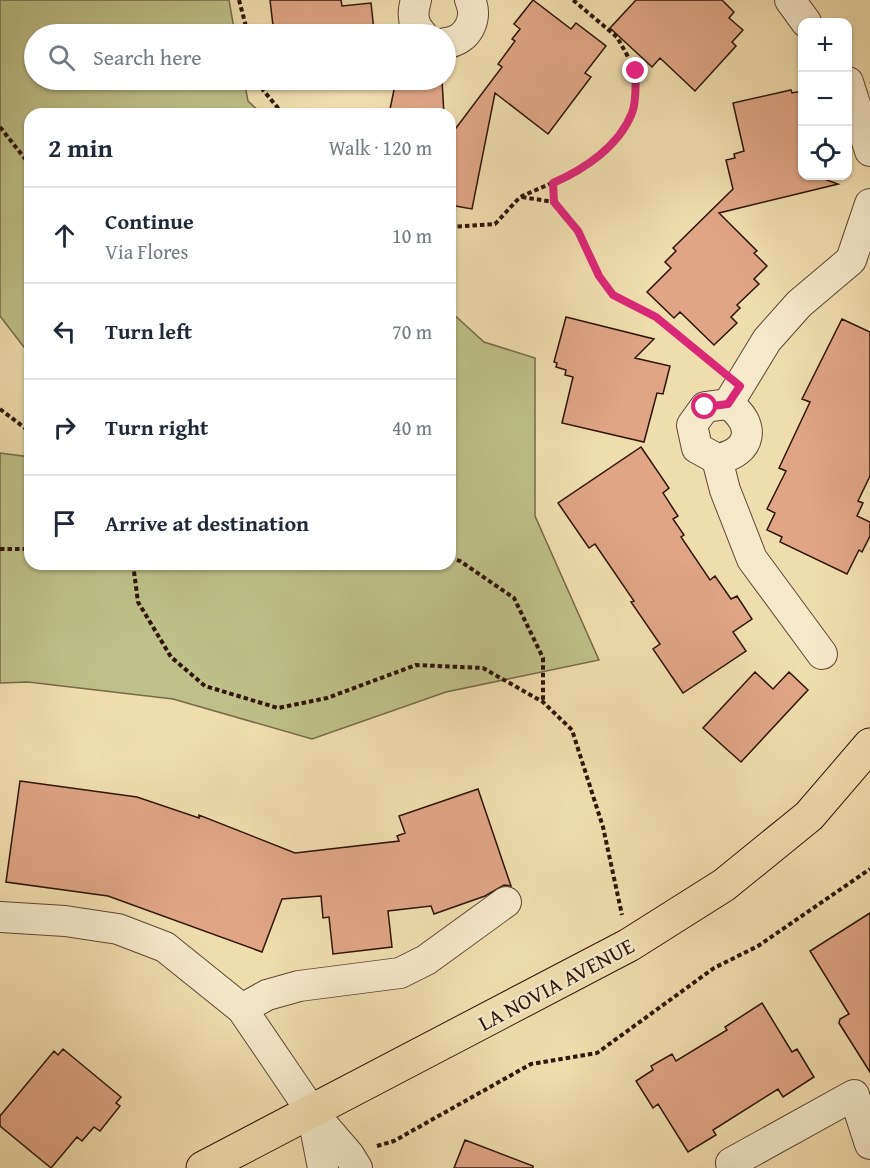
<!DOCTYPE html>
<html lang="en">
<head>
<meta charset="utf-8">
<style>
  :root { --surface:#fff; --page:#f6f6f7; --text:#1f2937; --muted:#747a83; --line:#e0e1e3 }
  body { margin:0; font-family:"Gentium Book Plus",serif; background:var(--page); color:var(--text) }
  .controls { position:absolute; right:18px; top:18px; display:grid; overflow:hidden; border-radius:12px; box-shadow:0 2px 4px #0004 }
  .controls button { width:54px; height:54px; display:grid; place-items:center; padding:0; border:0; border-bottom:2px solid var(--line); background:var(--surface); color:var(--text); font:30px sans-serif }
  .stop { position:absolute; width:18px; height:18px; margin:-14px; border:4px solid #db2777; border-radius:50%; background:#fff }
  .stop.end { background:#db2777; border-color:#fff; box-shadow:0 2px 6px #0008 }
  .list { margin:0; padding:0; list-style:none }
  h2 { display:flex; justify-content:space-between; align-items:center; height:78px; margin:0; padding:0 24px; font-size:26px }
  h2 small { font-size:20px; font-weight:400; color:var(--muted) }
  .list li { display:grid; grid-template-columns:39px 1fr auto; gap:18px; align-items:center; box-sizing:border-box; height:96px; padding:0 24px; border-top:2px solid var(--line) }
  .list b { display:block; font-size:22px; white-space:nowrap }
  .list p { margin:0; font-size:20px; white-space:nowrap; color:var(--muted) }
  .list em { font-size:20px; font-style:normal; color:var(--muted) }
  .icon { flex:none; width:33px; height:33px; fill:none; stroke:currentColor; stroke-width:2; stroke-linecap:round; stroke-linejoin:round }
  .map { position:relative; flex:none; width:870px; height:1168px; overflow:hidden }
  .search { position:absolute; background:var(--surface); box-shadow:0 2px 4px #0004; left:24px; top:24px; width:432px; height:66px; display:flex; align-items:center; gap:15px; box-sizing:border-box; padding:0 21px; border-radius:33px; color:var(--muted); font-size:22px }
  .panel { position:absolute; background:var(--surface); box-shadow:0 2px 4px #0004; left:24px; top:108px; width:432px; height:462px; border-radius:18px }
  .map>svg:first-child { display:block }
  .green { fill:#bdc088; stroke:#766a49; stroke-width:1.5 }
  .building { fill:#dfa585; stroke:#2f140a; stroke-width:1.5 }
  .lines { fill:none; stroke-linecap:round; stroke-linejoin:round }
  .minor-casing { stroke:#5f4633; stroke-width:32 }
  .major-casing { stroke:#2f140a; stroke-width:35 }
  .path { stroke:#2f140a; stroke-width:4; stroke-dasharray:4.5 3; stroke-linecap:butt }
  .minor { stroke:#f5e9ca; stroke-width:30 }
  .major { stroke:#f0ddae; stroke-width:33 }
  .route { stroke:#db2777; stroke-width:8 }
  .labels { text-anchor:middle; dominant-baseline:central; stroke-width:4.5; stroke-linejoin:round; paint-order:stroke }
  .street-label { font-size:22px; fill:#2f140a; stroke:#f5e9ca }
</style>
</head>
<body>
<div class="map">
<svg width="870" height="1168" viewBox="0 0 870 1168">
  <rect width="100%" height="100%" fill="#f0ddae"/>
  <filter id="stains"><feTurbulence type="fractalNoise" baseFrequency=".00333" numOctaves="4"/><feColorMatrix values="0 0 0 0 .2 0 0 0 0 .09 0 0 0 0 .02 0 0 0 .5 -.17"/></filter>
  <radialGradient id="worn" r=".72"><stop offset=".6" stop-color="#630" stop-opacity="0"/><stop offset="1" stop-color="#630" stop-opacity=".3"/></radialGradient>
  <path class="green" d="M0,0H229L235,34H34V80H244L248,101L262,114H30V355L0,316Z
    M450,311L484,342L535,358V516L599,660L446,692L312,739L173,699L28,682L0,683V453L30,457V564H450Z"/>
  <path class="building" d="M270,0H341L342,6L371,3L374,31H367L368,34H274Z
    M533,0L571,29L576,23L606,46L585,73L591,77L548,134L495,93L472,209L450,205V136L502,67L498,64L515,41L512,39L520,29L514,24Z
    M636,0H722L734,12L729,18L743,30L732,42L736,46L695,91L660,58L652,67L610,28Z
    M396,80H442L444,114H389Z
    M791,90L792,93L802,91V176H816L838,184L719,213L757,251L754,253L767,266L754,279L759,284L737,305L740,308L731,317L737,323L714,345L680,312L674,318L647,292L671,268L665,262L676,251L673,248L733,189L726,160L735,158L734,154L744,151L733,103Z
    M566,317L654,339L635,358L670,366L663,394L657,393L644,442L562,423L573,377L565,375L566,370L556,367L557,363L554,362Z
    M842,319L870,332V476L858,501L863,503L857,516L870,522V536L862,552L859,550L847,574L780,542L782,537L767,530L775,513L767,509L786,471L779,468L810,402L802,399Z
    M641,447L669,488L663,493L678,516L673,519L684,535L681,537L710,580L715,576L731,599L737,596L752,619L733,632L746,651L683,693L653,649L660,644L631,602L634,601L595,544L589,548L558,503Z
    M755,672L773,689L789,672L808,690L741,762L703,728Z
    M20,781L137,797L199,818V815L295,853L399,841L397,836L405,833L399,816L478,789L511,886L504,885L485,896L434,914L431,906L388,911L392,947L333,954L329,917L323,918L321,896L282,899L262,952L108,896L6,882Z
    M870,913V1072L839,1023L840,1019L849,1014L810,951Z
    M762,1003L792,1052L797,1049L814,1077L783,1097L778,1089L713,1130L716,1135L688,1152L658,1104L653,1108L636,1081L653,1070L651,1066L672,1054L676,1061L727,1030L725,1027Z
    M63,1049L121,1097L116,1103L120,1106L100,1131L94,1127L82,1141L77,1137L51,1168L0,1126V1116L54,1051L58,1055Z
    M465,1140L533,1166V1168H454Z"/>
  <g class="lines">
    <g class="minor-casing">
      <path id="minor" d="M416,0C412,13 412,24 422,34
        M790,0L806,22
        M446,43C467,41 479,19 470,0
        M848,82L870,151
        M728,404L767,340L799,304L851,260L870,204
        M717,459C752,453 757,424 728,404L705,407L692,425L697,448L717,459L725,490L752,559L822,654
        M0,917L65,921L118,929L165,947L242,1009L312,1112L349,1155L357,1168
        M242,1009L267,995L299,986L400,973L426,960L506,902
        M312,1112L323,1168
        M737,1168L731,1163L854,1095L870,1144"/>
    </g>
    <g class="major-casing">
      <path id="major" d="M203,1168L629,945L724,885L809,816L870,745"/>
    </g>
    <path class="path" d="M239,0L248,34
      M260,80L263,90L283,114
      M0,127L30,165
      M553,183L554,202L578,231L599,277L613,295L656,317L716,366
      M522,197L554,202
      M450,227L495,224L520,197L568,176L610,147L633,112L636,71L617,37L573,0
      M0,409L30,432
      M0,549H30
      M450,557L460,561L514,598L543,658V701
      M133,564L138,602L171,657L205,686L278,708L327,698L416,665L483,668L543,702L572,730L603,827L622,915
      M377,1146L394,1141L531,1064L597,1053L714,968L758,946L870,869"/>
    <use href="#minor" class="minor"/>
    <use href="#major" class="major"/>
  </g>
  <g class="lines">
    <path class="route" d="M636,71C635,83 637,101 632,113C619,146 585,169 553,183L554,202L578,231L599,276L613,295L656,317L740,386L728,404L705,407"/>
  </g>
  <g class="labels">
    <g class="street-label">
      <text transform="translate(556 984) rotate(-28)">LA NOVIA AVENUE</text>
    </g>
  </g>
  <rect width="100%" height="100%" filter="url(#stains)"/>
  <rect width="100%" height="100%" fill="url(#worn)"/>
</svg>
<div class="controls">
<button>+</button>
<button>−</button>
<button><svg class="icon" aria-label="locate" viewBox="0 0 24 24"><circle cx="12" cy="12" r="6"/><path d="M12 2v4M12 18v4M2 12h4M18 12h4"/></svg></button>
</div>
<div class="stop" style="left:705px;top:407px"></div>
<div class="stop end" style="left:636px;top:71px"></div>
<div class="search"><svg class="icon" aria-label="search" viewBox="0 0 24 24"><circle cx="10" cy="10" r="6"/><path d="M15 15l6 6"/></svg>Search here</div>
<section class="panel">
<h2>2 min<small>Walk · 120 m</small></h2>
<ul class="list">
<li><svg class="icon" aria-label="ahead" viewBox="0 0 24 24"><path d="M12 20V5M6 11l6-6 6 6"/></svg><div><b>Continue</b><p>Via Flores</p></div><em>10 m</em></li>
<li><svg class="icon" aria-label="left" viewBox="0 0 24 24"><path d="M17 20v-9H6M10 6l-5 5 5 5"/></svg><div><b>Turn left</b></div><em>70 m</em></li>
<li><svg class="icon" aria-label="right" viewBox="0 0 24 24"><path d="M7 20v-9h11M14 6l5 5-5 5"/></svg><div><b>Turn right</b></div><em>40 m</em></li>
<li><svg class="icon" aria-label="arrive" viewBox="0 0 24 24"><path d="M6 21V4h12l-3 4 3 4H6"/></svg><div><b>Arrive at destination</b></div></li>
</ul>
</section>
</div>
</body>
</html>
